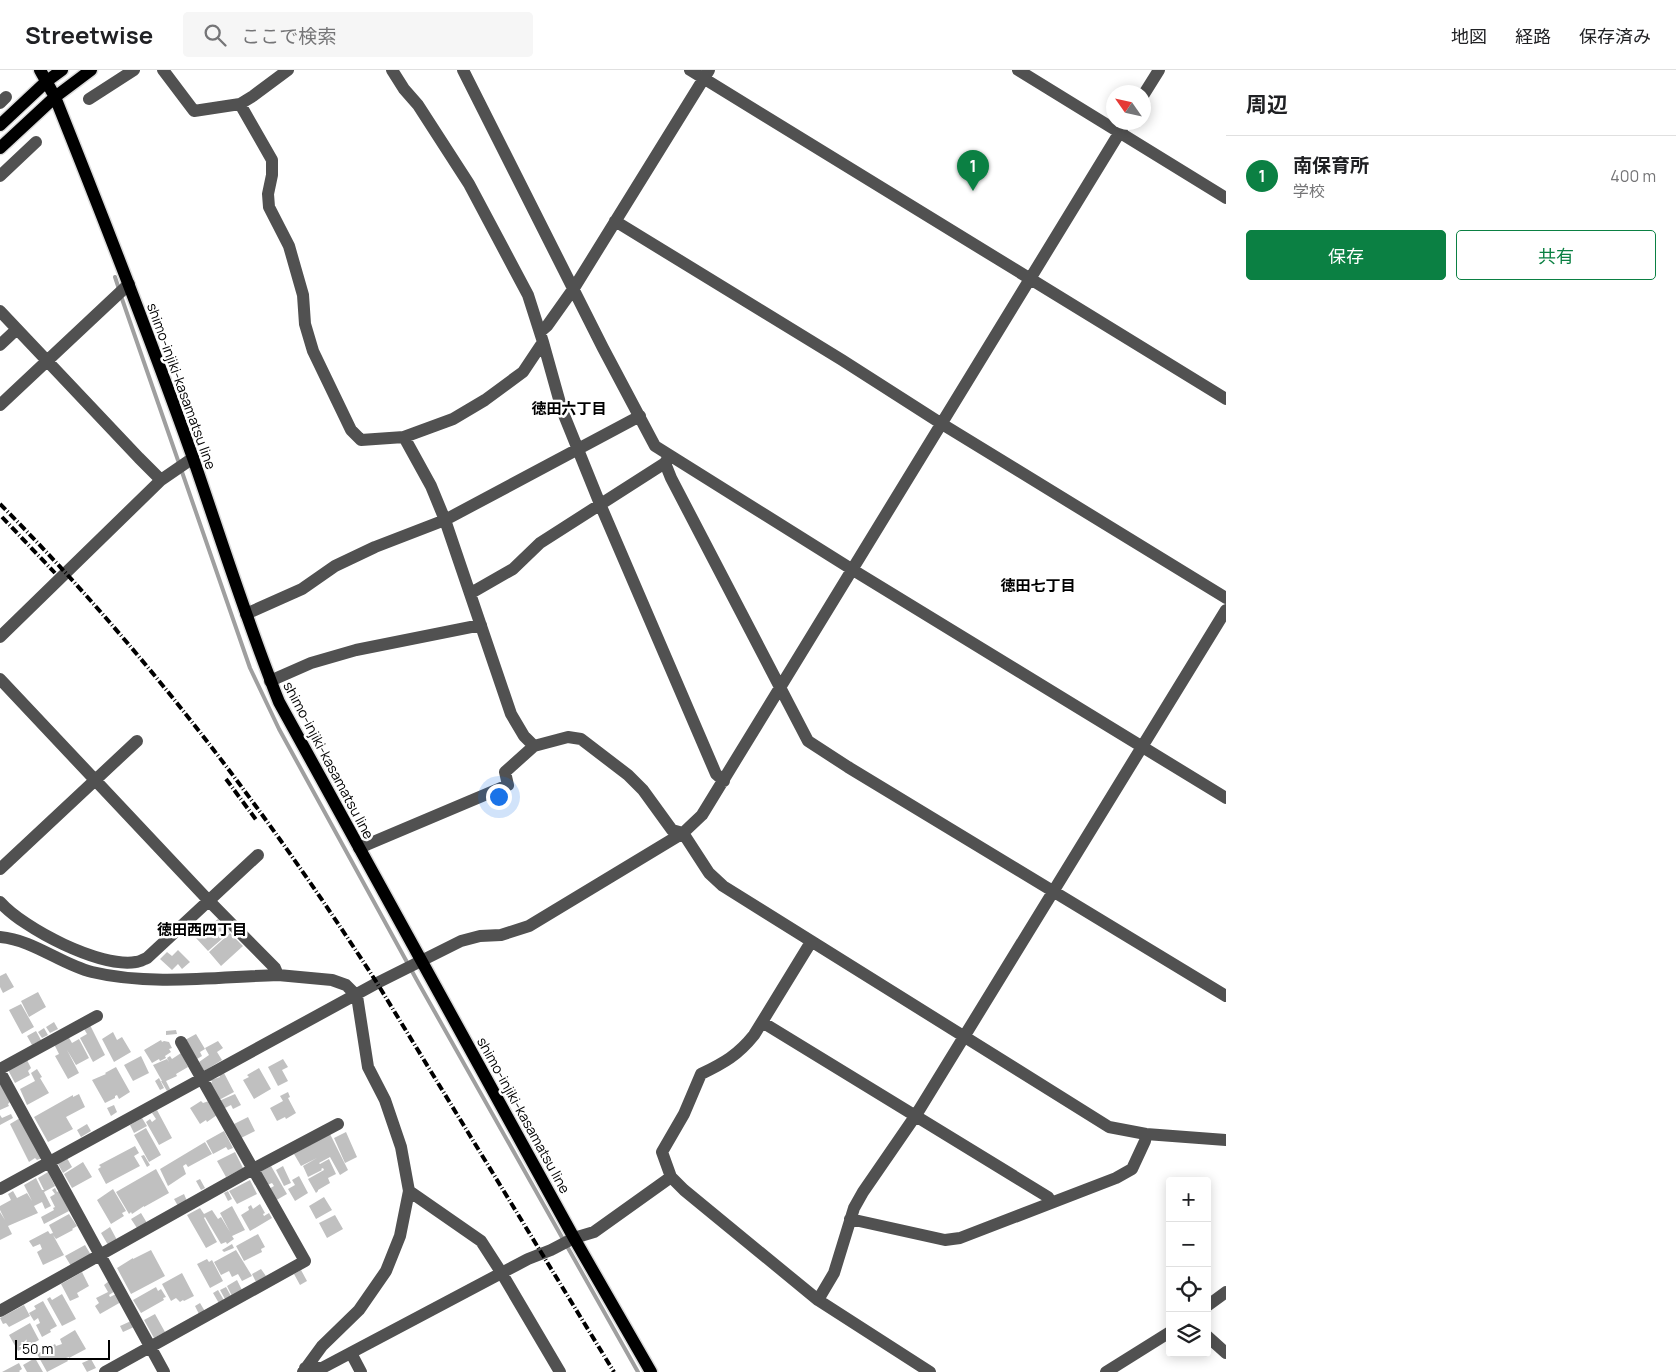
<!DOCTYPE html>
<html lang="ja">
<head>
<meta charset="utf-8">
<style>
  :root { --surface:#fff; --page:#f6f6f6; --text:#202124; --muted:#757577; --line:#e0e0e0; --accent:#0b8043 }
  body { margin:0; font-family:Manrope,"Noto Sans JP",sans-serif; background:var(--page); color:var(--text) }
  .controls { position:absolute; right:15px; bottom:15px; display:grid; overflow:hidden; border-radius:5px; box-shadow:0 2px 12px #0003 }
  .controls button { width:45px; height:45px; display:grid; place-items:center; padding:0; border:0; border-bottom:1px solid var(--line); background:var(--surface); color:var(--text); font:25px sans-serif }
  .compass { position:absolute; left:1106px; top:15px; width:45px; height:45px; border-radius:50%; background:var(--surface); box-shadow:0 2px 12px #0003; rotate:304deg }
  .scale { position:absolute; left:15px; bottom:12px; width:95px; box-sizing:border-box; padding-left:5px; border:2px solid #000; border-top:0; font-size:14px; line-height:18px; white-space:nowrap; color:#000; -webkit-text-stroke:4px #fff; paint-order:stroke }
  .you { position:absolute; left:498px; top:726px; width:18px; height:18px; margin:-12px; border:4px solid #fff; border-radius:50%; background:#1a73e8; box-shadow:0 0 0 8px #1a73e833 }
  .badge { display:grid; place-items:center; width:32px; height:32px; border-radius:50%; background:var(--accent); color:#fff; font-size:16px; font-weight:700 }
  .pin { position:absolute; translate:-50% -41px; filter:drop-shadow(0 1px 2px #0008) }
  .pin::after { content:''; position:absolute; top:26px; width:18px; height:15px; background:inherit; clip-path:polygon(0 0,100% 0,50% 100%) }
  .list { margin:0; padding:0; list-style:none }
  h2 { display:flex; justify-content:space-between; align-items:center; height:65px; margin:0; padding:0 20px; font-size:21px }
  h2 small { font-size:16px; font-weight:400; color:var(--muted) }
  .list li { display:grid; grid-template-columns:32px 1fr auto; gap:15px; align-items:center; box-sizing:border-box; height:80px; padding:0 20px; border-top:1px solid var(--line) }
  .list b { display:block; font-size:19px; white-space:nowrap }
  .list p { margin:0; font-size:16px; white-space:nowrap; color:var(--muted) }
  .list em { font-size:16px; font-style:normal; color:var(--muted) }
  .actions { display:flex; gap:10px; padding:15px 20px }
  .actions a { flex:1; padding:11px 0; border:1px solid var(--accent); border-radius:5px; text-align:center; font-size:18px; color:var(--accent) }
  .actions .main { background:var(--accent); color:#fff }
  .icon { flex:none; width:28px; height:28px; fill:none; stroke:currentColor; stroke-width:2; stroke-linecap:round; stroke-linejoin:round }
  .map { position:relative; flex:none; width:1226px; height:1302px; overflow:hidden }
  header { display:flex; align-items:center; gap:30px; box-sizing:border-box; height:70px; padding:0 25px; background:var(--surface); border-bottom:1px solid var(--line) }
  header strong { font-size:24px }
  nav { display:flex; gap:28px; margin-inline-start:auto; font-size:18px }
  .search { width:350px; height:45px; background:var(--page); display:flex; align-items:center; gap:12px; box-sizing:border-box; padding:0 18px; border-radius:5px; color:var(--muted); font-size:19px }
  main { display:flex }
  aside { flex:1; background:var(--surface) }
  .map>svg:first-child { display:block }
  .lines { fill:none; stroke-linecap:round; stroke-linejoin:round }
  .stream { stroke:#9f9f9f; stroke-width:4 }
  .building { fill:#c0c0c0 }
  .major-casing { stroke:#dbdbdb; stroke-width:15 }
  .minor { stroke:#515151; stroke-width:12 }
  .major { stroke:#000; stroke-width:12 }
  .rail { stroke:#000; stroke-width:4; stroke-dasharray:8 2.5 1 2.5; stroke-linecap:butt }
  .labels { text-anchor:middle; dominant-baseline:central; stroke-width:5; stroke-linejoin:round; paint-order:stroke }
  .street-label { font-size:14px; fill:#000; stroke:#fff }
  .neighbourhood-label { font-size:15px; font-weight:bold; fill:#000; stroke:#fff }
</style>
</head>
<body>
<header>
<strong>Streetwise</strong>
<div class="search"><svg class="icon" aria-label="search" viewBox="0 0 24 24"><circle cx="10" cy="10" r="6"/><path d="M15 15l6 6"/></svg>ここで検索</div>
<nav><a>地図</a><a>経路</a><a>保存済み</a></nav>
</header>
<main>
<div class="map">
<svg width="1226" height="1302" viewBox="0 0 1226 1302">
  <rect width="100%" height="100%" fill="#fff"/>
  <g class="lines">
    <path class="stream" d="M115,207L119,219
      M121,226L250,598L279,659L419,914L638,1302"/>
  </g>
  <path class="building" d="M218,849L230,862L208,881L196,868Z
    M230,863L243,876L221,896L209,882Z
    M178,880L190,892L182,899L178,894L172,900L160,889L167,882L172,886Z
    M6,903L14,917L3,923L0,917V906Z
    M38,922L46,937L29,947L21,931Z
    M21,934L34,957L22,964L9,940Z
    M54,952L58,959L50,963L46,957Z
    M90,955L105,985L93,992L80,968L87,964L84,959Z
    M44,958L48,965L42,968L38,962Z
    M176,960L177,964L166,965V961Z
    M36,961L41,970L32,975L27,966Z
    M113,962L117,970L122,967L131,982L114,992L102,969Z
    M196,964L205,979L200,982L202,986L197,989L185,970Z
    M68,966L72,973L79,969L89,988L76,995L67,980L79,1003L68,1009L55,986L59,984L54,974Z
    M161,970L162,972L164,971L169,972L172,978L169,979L171,982L165,986L166,988L160,991L159,989L152,993L144,980Z
    M218,971L223,978L217,982L222,990L204,1001L199,992L209,985L205,978Z
    M181,983L188,997L176,1004L177,1006L166,1011L170,1019L167,1021L161,1011L166,1009L162,1011L153,995L167,989L169,992L167,988L170,986L172,989Z
    M141,986L149,1003L133,1011L124,995Z
    M283,989L288,997L282,1000L288,1011L278,1016L268,997Z
    M27,990L31,998L28,1001L30,1005L15,1013L8,1000Z
    M116,997L130,1022L119,1029L117,1025L115,1026V1028L105,1033L92,1010L106,1004L105,1003Z
    M259,998L271,1019L254,1029L243,1010L249,1007L247,1005Z
    M37,999L42,1007L40,1008L49,1023L27,1035L20,1019L35,1011L31,1003Z
    M224,1003L234,1022L219,1030L210,1014L212,1012L211,1010L220,1007L219,1005Z
    M159,1008L164,1018L160,1020L155,1011Z
    M0,1012L10,1032L8,1034L9,1036L0,1040Z
    M288,1022L290,1027L288,1028L296,1043L286,1049L285,1047L277,1051L270,1038L283,1031L280,1026Z
    M79,1024L85,1037L66,1047L73,1059L48,1072L34,1047L73,1025V1027Z
    M235,1024L241,1035L233,1039L231,1035L223,1039L219,1031Z
    M201,1031L203,1033L209,1031L217,1045L207,1052L206,1050L200,1054L190,1038Z
    M114,1035L117,1042L111,1046L107,1038Z
    M157,1040L172,1068L159,1075L146,1052L150,1049L152,1052L156,1049L152,1043Z
    M11,1044L13,1048L0,1055V1045L2,1048Z
    M248,1047L255,1061L241,1068L234,1054Z
    M20,1048L42,1088L37,1090L35,1088L29,1092L10,1054Z
    M142,1048L147,1056L134,1063L130,1055Z
    M87,1054L91,1061L81,1067L77,1060Z
    M146,1058L161,1085L149,1092L134,1065Z
    M224,1061L233,1078L228,1080L226,1077L213,1084L206,1071Z
    M346,1062L357,1087L345,1093L334,1068Z
    M330,1064L348,1100L340,1105L330,1087L319,1093L320,1094L329,1089L336,1104L328,1108L330,1113L318,1120V1121L316,1123L308,1109L324,1100L323,1098L321,1099L322,1100L308,1107L303,1096L317,1088L301,1096L294,1084Z
    M205,1072L212,1084L188,1097L186,1094L183,1096L186,1104L168,1116L160,1099Z
    M135,1076L139,1083L134,1086L140,1096L106,1114L98,1099L101,1097L99,1095Z
    M235,1082L243,1098L226,1107L217,1091Z
    M144,1085L150,1095L147,1097L141,1086Z
    M67,1088L72,1097L63,1103L58,1094Z
    M83,1092L92,1107L72,1118L64,1104Z
    M271,1096L287,1124L273,1132L267,1120L274,1116L272,1113L265,1116L261,1101Z
    M283,1096L291,1113L284,1116L276,1100Z
    M156,1099L169,1123L144,1137V1136L132,1144L131,1142L129,1144L116,1122Z
    M48,1102L55,1116L44,1122L51,1136L45,1139L42,1132L34,1136L38,1143L8,1156L12,1164L0,1170V1142L5,1150L0,1140V1136L11,1130L8,1124L13,1121L17,1128L27,1123L32,1131L24,1115L36,1108L42,1120H44L38,1108Z
    M299,1106L308,1123L295,1131L288,1119L295,1115L292,1110Z
    M200,1109L205,1118L201,1120L196,1111Z
    M250,1110L257,1124L237,1134L229,1121Z
    M55,1118L57,1122L59,1121L69,1141L44,1154L41,1147L54,1140L53,1138L55,1137L50,1127L55,1124L52,1120Z
    M113,1119L126,1141L122,1143L124,1146L111,1154L97,1130Z
    M228,1121L232,1129L228,1131L224,1123Z
    M184,1124L187,1131L178,1136L174,1129Z
    M324,1127L332,1140L316,1149L309,1136Z
    M260,1134L265,1143L263,1144L264,1146L269,1143L272,1148L250,1161L241,1145L249,1140L248,1137L251,1135L253,1139Z
    M232,1136L245,1160L232,1166L234,1169L227,1174L226,1172L221,1174L205,1147L204,1148L217,1172L206,1178L187,1145L200,1138L204,1144L212,1140L218,1149L221,1147L230,1162L220,1143Z
    M141,1143L147,1153L137,1158L131,1149Z
    M69,1144L77,1156L72,1159L73,1160L56,1169L53,1165L64,1185L43,1195L37,1182L42,1179L40,1174L33,1177L29,1171L48,1161L50,1164L53,1163L49,1155Z
    M335,1145L343,1159L327,1168L319,1153Z
    M110,1157L117,1170L108,1175L101,1163Z
    M258,1164L265,1177L261,1179L262,1182L244,1191L236,1176Z
    M232,1174L234,1178L224,1182L222,1180Z
    M85,1175L91,1185L71,1196L65,1186Z
    M151,1180L165,1206L131,1224L117,1198L133,1188V1189Z
    M236,1180L252,1206L242,1211L238,1204L232,1207L229,1201L221,1205L214,1192Z
    M207,1189L209,1192L212,1190L223,1211L210,1218L197,1194Z
    M261,1199L266,1206L256,1212L252,1204Z
    M301,1200L307,1211L300,1215L294,1204Z
    M82,1202L89,1216L77,1223L79,1227L70,1231L61,1214Z
    M182,1203L194,1226L184,1231L183,1230L180,1232L176,1228L171,1231L162,1214Z
    M237,1210L243,1222L233,1228L227,1216Z
    M109,1211L115,1221L109,1225L110,1227L116,1224L121,1232L100,1244L95,1236L99,1233L96,1228L108,1222L104,1215Z
    M156,1217L158,1221L161,1219L166,1227L163,1228L164,1230L141,1243L133,1230Z
    M226,1217L231,1226L225,1229L220,1220Z
    M218,1220L225,1232L220,1235L213,1223Z
    M62,1224L76,1249L62,1256L47,1229L50,1227L52,1230Z
    M43,1231L57,1256L50,1260L51,1262L42,1267L36,1255L40,1253L38,1248L34,1251L29,1243L36,1239L34,1236Z
    M200,1233L206,1243L200,1246L195,1236Z
    M24,1235L30,1246L9,1257L6,1253L3,1254L0,1248Z
    M155,1244L165,1262L154,1268L144,1250Z
    M131,1251L134,1257L123,1262L120,1256Z
    M30,1253L39,1270L18,1281L9,1265Z
    M75,1260L86,1279L69,1288V1287L66,1288L68,1291L47,1302L37,1284L55,1274L56,1276L62,1274L60,1269Z
    M35,1288L43,1302H27L23,1295Z
    M91,1289L96,1298L87,1302L82,1293Z
    M19,1293L22,1299L19,1301L20,1302H2Z"/>
  <g class="lines">
    <g class="major-casing">
      <path id="major" d="M40,0L55,27C103,147 150,267 193,388C221,469 247,552 279,632L574,1168L651,1302
        M0,55L47,11L62,0
        M0,78L55,27L91,0"/>
    </g>
    <path class="minor" d="M163,0L194,41L240,34L253,26L288,0
      M392,0L404,19L418,35L469,114L528,225L543,272L562,340L600,434L716,704L724,711
      M463,0L603,278L655,376L853,500L1226,728
      M690,0L1226,329
      M1018,0L1226,128
      M1144,24L1159,0
      M89,29L134,0
      M0,33L6,27
      M240,34L272,90V105L268,124L269,137L289,176L303,225L305,254L313,281L351,360L361,370L404,367L453,349L485,330L523,302L543,272
      M0,106L36,72
      M615,151L842,290L942,354L1226,528
      M0,241L139,388L161,410
      M540,262L547,256L574,218L709,0
      M0,275L17,259
      M0,335L129,214
      M404,367L431,416L445,450L511,644L524,666L534,676L568,667L581,669L628,705L643,720L672,760L683,763L709,803L723,816L1109,1057L1146,1064L1226,1070
      M665,393L671,408L808,671L848,697L1226,926
      M471,523L513,499L540,473L665,393L669,386
      M246,544L302,519L335,496L375,477L445,450L640,346
      M0,567L161,410L193,388
      M0,609L209,831L275,898L278,905L332,910L346,915L357,926L368,997L385,1030L401,1077L409,1121L400,1166L386,1201L359,1240L322,1276L303,1302
      M270,611L311,593L356,580L481,555
      M359,778L508,715L505,702L534,676
      M0,799L137,671
      M0,832C24,859 100,898 136,892C140,892 144,889 147,888L258,785
      M0,867C34,870 60,894 92,902C150,916 218,907 278,905
      M811,872L754,965C738,985 724,993 701,1004L684,1044L662,1082L671,1107L684,1120L818,1230L930,1302
      M762,952L1048,1127L1051,1133
      M0,999L97,946
      M0,1002L164,1302
      M0,1119L377,913L461,871L480,866L501,865L529,856L683,763L702,745L1126,52
      M409,1121L481,1171L501,1202L560,1302
      M850,1149L945,1170L960,1168L1116,1108L1132,1099L1145,1071L1146,1064
      M818,1230L834,1203L854,1138L863,1122L916,1045L1226,540
      M1207,1236L1226,1222
      M0,1241L253,1099L338,1054
      M1207,1266L1226,1283
      M351,1283L361,1302
      M305,1298H322L528,1189L551,1180L574,1168L594,1162L671,1107
      M105,1302L305,1191L181,972
      M1106,1302L1170,1262"/>
    <use href="#major" class="major"/>
    <path class="rail" d="M0,434C143,578 267,742 377,913L614,1302
      M2,447L55,503
      M226,709L257,751"/>
  </g>
  <g class="labels">
    <g class="street-label">
      <text transform="translate(182 316) rotate(70)">shimo-injiki-kasamatsu line</text>
      <text transform="translate(329 690) rotate(62)">shimo-injiki-kasamatsu line</text>
      <text transform="translate(524 1045) rotate(61)">shimo-injiki-kasamatsu line</text>
    </g>
    <g class="neighbourhood-label">
      <text x="569" y="338">徳田六丁目</text>
      <text x="1038" y="515">徳田七丁目</text>
      <text x="202" y="859">徳田西四丁目</text>
    </g>
  </g>
</svg>
<div class="controls">
<button>+</button>
<button>−</button>
<button><svg class="icon" aria-label="locate" viewBox="0 0 24 24"><circle cx="12" cy="12" r="6"/><path d="M12 2v4M12 18v4M2 12h4M18 12h4"/></svg></button>
<button><svg class="icon" aria-label="layers" viewBox="0 0 24 24"><path d="M12 4l9 5-9 5-9-5zM3 14l9 5 9-5"/></svg></button>
</div>
<svg class="compass" viewBox="-18 -18 36 36"><path d="M0-13l5 13h-10z" fill="#e53935"/><path d="M0 13l5-13h-10z" fill="#757577"/></svg>
<div class="scale">50 m</div>
<div class="you"></div>
<div class="pin badge" style="left:973px;top:121px">1</div>
</div>
<aside>
<h2>周辺<small></small></h2>
<ul class="list">
<li><span class="badge">1</span><div><b>南保育所</b><p>学校</p></div><em>400 m</em></li>
</ul>
<div class="actions"><a class="main">保存</a><a>共有</a></div>
</aside>
</main>
</body>
</html>
